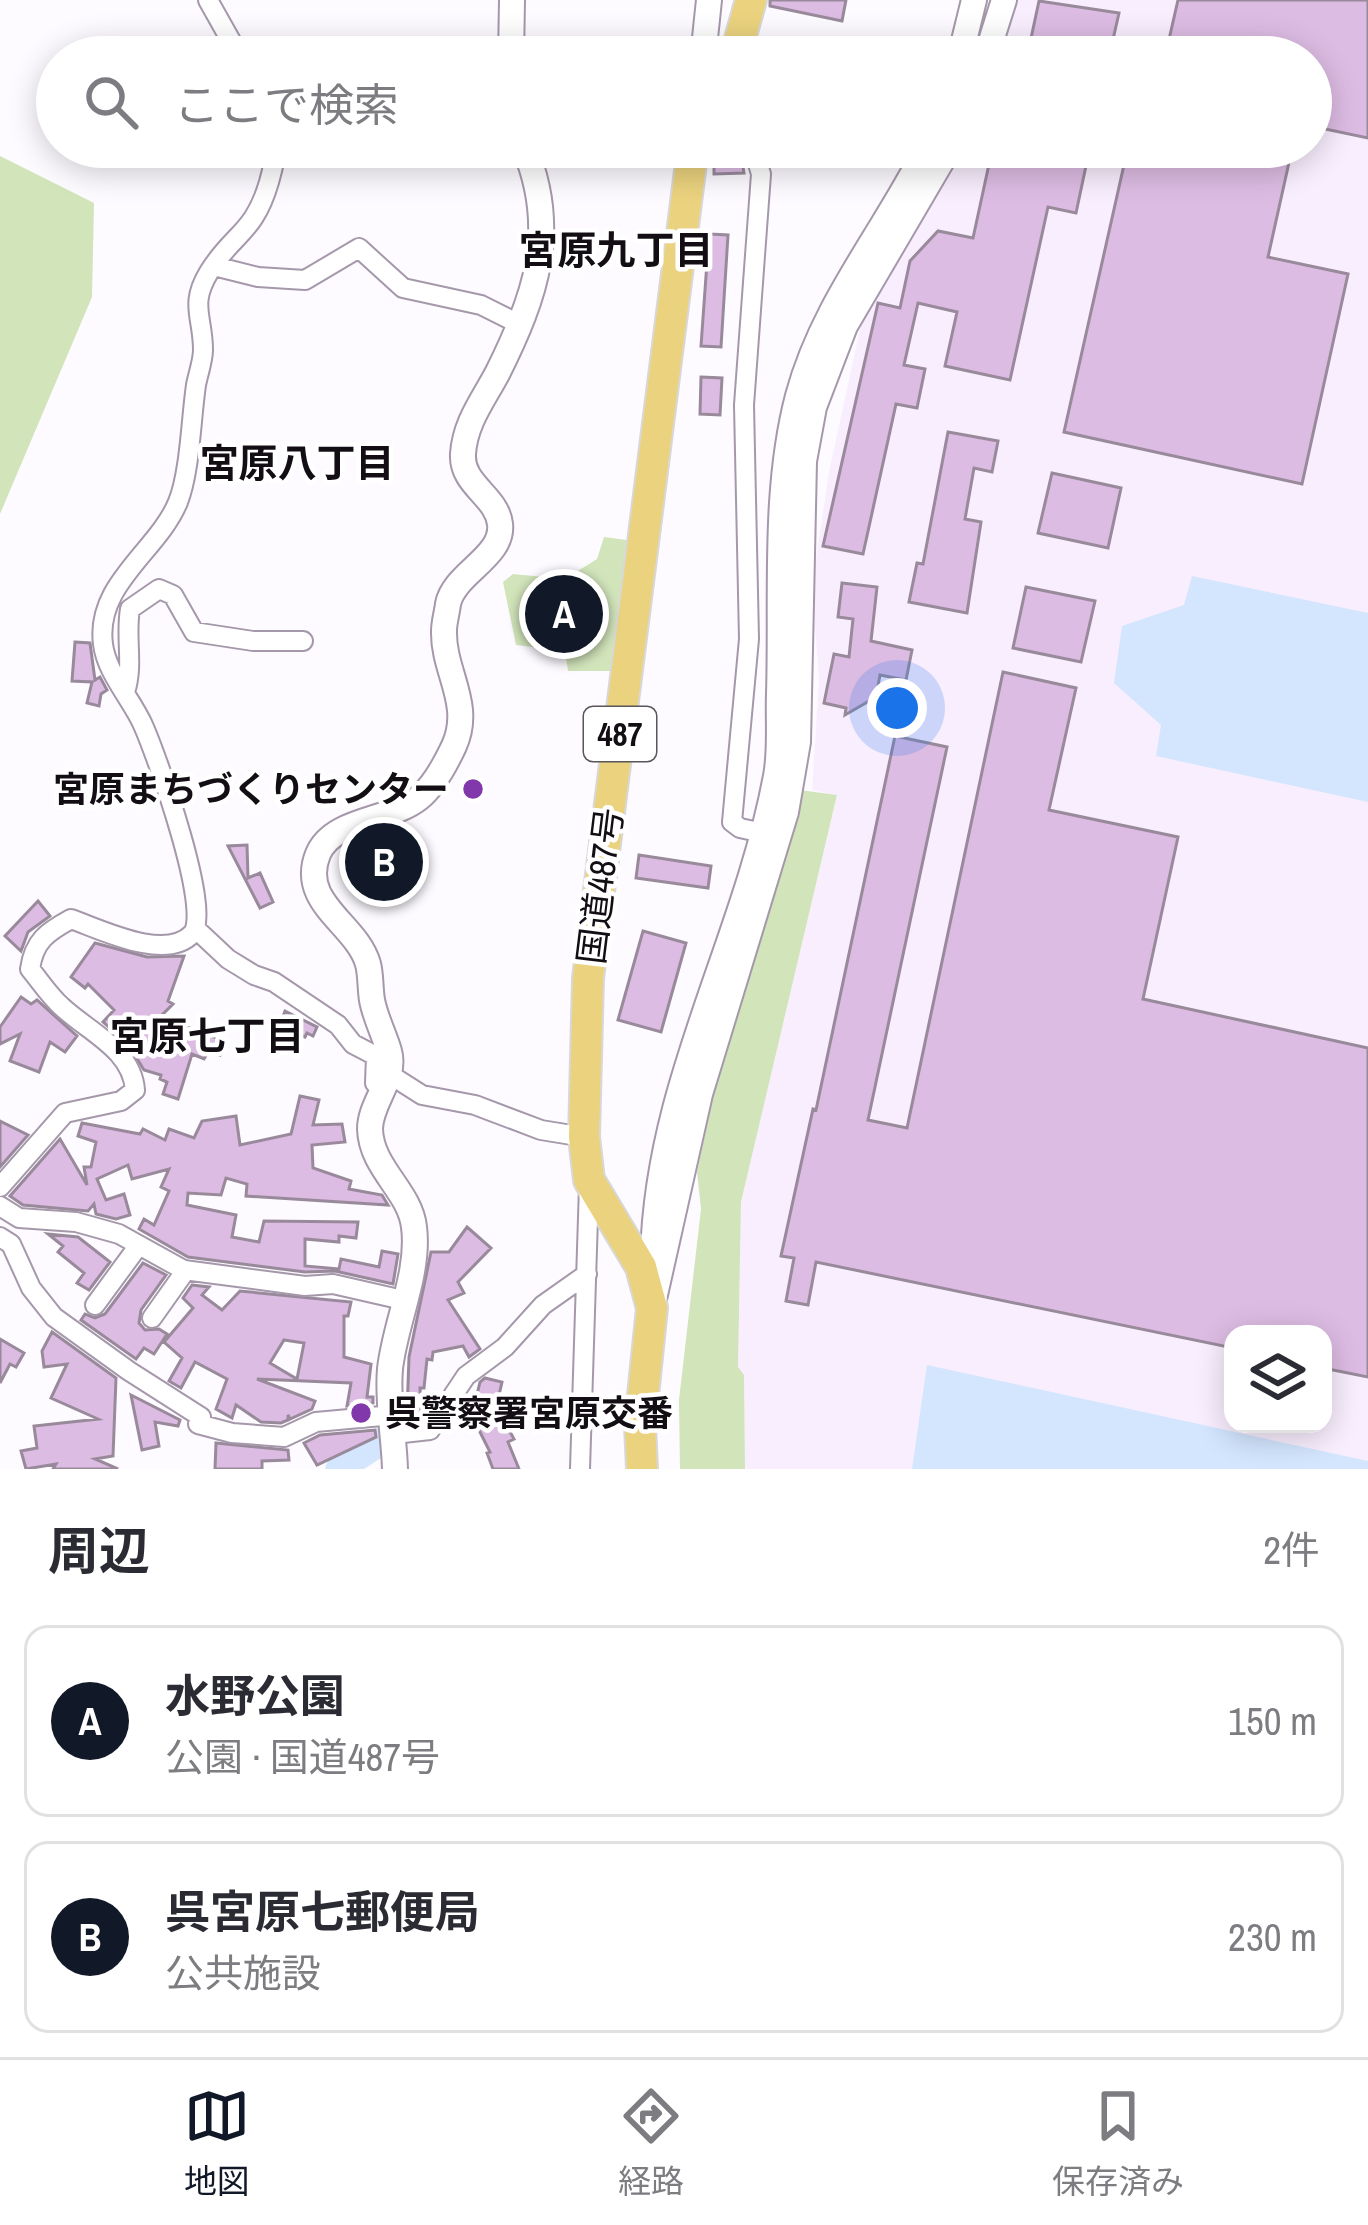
<!DOCTYPE html>
<html lang="ja">
<head>
<meta charset="utf-8">
<style>
  :root { --surface:#fff; --page:#f2f2f3; --text:#2b2b33; --muted:#7c7c81; --line:#e1e1e2; --accent:#111827 }
  body { margin:0; font-family:"Archivo Narrow","Noto Sans JP",sans-serif; background:var(--page); color:var(--text) }
  .controls { position:absolute; right:36px; bottom:36px; display:grid; overflow:hidden; border-radius:24px; box-shadow:0 6px 30px #0003 }
  .controls button { width:108px; height:108px; display:grid; place-items:center; padding:0; border:0; border-bottom:3px solid var(--line); background:var(--surface); color:var(--text); font:60px sans-serif }
  .you { position:absolute; left:897px; top:708px; width:42px; height:42px; margin:-30px; border:9px solid #fff; border-radius:50%; background:#1a73e8; box-shadow:0 0 0 18px #1a73e833 }
  .badge { display:grid; place-items:center; width:78px; height:78px; border-radius:50%; background:var(--accent); color:#fff; font-size:39px; font-weight:700 }
  .pin { position:absolute; translate:-50% -50%; border:6px solid #fff; box-shadow:0 3px 12px #0006 }
  .list { margin:0; padding:0; list-style:none }
  h2 { display:flex; justify-content:space-between; align-items:center; height:156px; margin:0; padding:0 48px; font-size:51px }
  h2 small { font-size:39px; font-weight:400; color:var(--muted) }
  .list li { display:grid; grid-template-columns:78px 1fr auto; gap:36px; align-items:center; box-sizing:border-box; height:192px; margin:0 24px 24px; padding:0 24px; border:3px solid var(--line); border-radius:24px }
  .list b { display:block; font-size:45px; white-space:nowrap }
  .list p { margin:0; font-size:39px; white-space:nowrap; color:var(--muted) }
  .list em { font-size:39px; font-style:normal; color:var(--muted) }
  .icon { flex:none; width:66px; height:66px; fill:none; stroke:currentColor; stroke-width:2; stroke-linecap:round; stroke-linejoin:round }
  .map { position:relative; flex:none; width:1368px; height:1469px; overflow:hidden }
  .search { position:absolute; background:var(--surface); box-shadow:0 6px 30px #0003; left:36px; right:36px; top:36px; height:132px; display:flex; align-items:center; gap:30px; box-sizing:border-box; padding:0 42px; border-radius:66px; color:var(--muted); font-size:45px }
  .sheet { height:588px; background:var(--surface) }
  nav { display:flex; justify-content:space-around; align-items:center; box-sizing:border-box; height:168px; border-top:3px solid var(--line); background:var(--surface); font-size:33px; color:var(--muted) }
  nav a { display:grid; justify-items:center; gap:6px }
  nav .on { color:var(--accent) }
  .map>svg:first-child { display:block }
  .built { fill:#f9eefe; fill-rule:evenodd }
  .green { fill:#d1e4ba }
  .water { fill:#d3e6fe }
  .lines { fill:none; stroke-linecap:round; stroke-linejoin:round }
  .river { stroke:#d3e6fe; stroke-width:27 }
  .building { fill:#ddbce3; stroke:#998a9b; stroke-width:3; fill-rule:evenodd }
  .minor-casing { stroke:#a598ab; stroke-width:22 }
  .tertiary-casing { stroke:#a598ab; stroke-width:28 }
  .trunk-casing { stroke:#d9d8d9; stroke-width:34 }
  .minor { stroke:#fff; stroke-width:18 }
  .tertiary { stroke:#fff; stroke-width:24 }
  .trunk { stroke:#ead27e; stroke-width:30 }
  .poi-dot { fill:#8038aa; stroke:#fff; stroke-width:4.5 }
  .labels { text-anchor:middle; dominant-baseline:central; stroke-width:9; stroke-linejoin:round; paint-order:stroke }
  .shield { fill:#fff; stroke:#59565a; stroke-width:3 }
  .shield-label { font-size:33px; font-weight:bold; fill:#120e14 }
  .poi-label { font-size:36px; font-weight:bold; fill:#120e14; stroke:#fff; text-anchor:end }
  .street-label { font-size:36px; fill:#120e14; stroke:#fff }
  .neighbourhood-label { font-size:39px; font-weight:bold; fill:#120e14; stroke:#fff }
</style>
</head>
<body>
<div class="map">
<svg width="1368" height="1469" viewBox="0 0 1368 1469">
  <rect width="100%" height="100%" fill="#fdfbff"/>
  <path class="built" d="M1018,0H1368V1469H745L744,1376L738,1367L741,1202L837,796L812,790L819,680L812,585L829,472L862,320L947,177L959,147H1311V57H997ZM1233,1334H1323V1424H1233Z"/>
  <path class="green" d="M0,156L94,203L92,297L0,514Z
    M604,537L627,540L612,671H568L565,651L516,645L503,582L513,574L565,579L597,559Z
    M800,790L837,795L741,1202L738,1367L744,1375L745,1469H680L679,1400L701,1209L697,1172L717,1077Z"/>
  <path class="water" d="M1192,576L1368,613V802L1156,756L1161,725L1114,683L1122,626L1184,605Z
    M927,1365L1368,1461V1469H912Z"/>
  <g class="lines">
    <path class="river" d="M339,1469L384,1440"/>
  </g>
  <path class="building" d="M770,0H846L842,21L770,6Z
    M1178,0H1368V138L1311,126V57H1165Z
    M1039,1L1119,13L1109,57H1027Z
    M1001,147H1090L1076,213L1048,207L1010,380L945,366L957,312L918,303L904,365L925,369L917,408L896,404L863,554L823,546L878,303L900,308L910,261L938,231L973,238L991,155L999,157Z
    M1128,147H1239L1290,158L1268,257L1348,274L1302,484L1064,432Z
    M741,155L744,173L714,174V156Z
    M709,234L728,235L721,347L701,346Z
    M701,377L722,378L720,415L700,414Z
    M948,432L998,441L992,472L974,468L965,519L981,522L967,613L909,602L917,563L923,564Z
    M1052,473L1121,488L1108,548L1038,533Z
    M842,583L877,587L871,641L912,650L906,680L880,675L876,697L845,715L846,708L824,703L834,654L849,657L853,619L838,617Z
    M1026,587L1095,601L1081,662L1013,648Z
    M75,642L90,643L95,680L100,677L107,690L101,694L99,706L87,703L92,682L72,681Z
    M1003,672L1076,688L1049,810L1178,837L1143,999L1368,1048V1377L1323,1368V1334H1233V1348L816,1262L808,1305L786,1301L794,1258L781,1256L813,1109L816,1110L895,736L947,747L868,1120L907,1128Z
    M247,845L248,878L260,873L273,902L260,908L228,846Z
    M639,855L711,866L708,888L636,878Z
    M38,901L50,916L28,932L21,951L5,936Z
    M643,931L686,943L661,1032L618,1020Z
    M95,943L147,957L184,956L168,1001L173,1004L160,1017L225,1041L220,1055L209,1051L204,1059L192,1054L178,1099L163,1094L167,1082L160,1079L161,1075L144,1070L128,1044L103,1022L114,1010L88,984L85,988L71,977Z
    M21,997L31,1004L37,1000L77,1036L65,1052L50,1042L39,1072L10,1061L20,1034L0,1044V1027Z
    M285,1011L317,1027L313,1036L307,1033L305,1037L279,1027Z
    M300,1096L319,1100L313,1125L342,1124L345,1142L312,1145L313,1168L351,1181L349,1189L382,1195L388,1205L246,1196L247,1184L226,1178L221,1195L188,1193L187,1205L236,1215L232,1237L259,1242L264,1221L358,1222L356,1238L339,1236V1242L305,1239V1266L339,1269L341,1259L379,1267L382,1251L398,1254L393,1284L335,1271L305,1272L188,1257L139,1229L144,1219L154,1225L169,1191L161,1187L169,1169L132,1179L128,1165L97,1179L106,1200L124,1194L130,1215L116,1219L96,1214L94,1204L88,1211L23,1205L10,1196L60,1139L87,1185L84,1167H91L96,1142L78,1136L82,1123L140,1134L143,1129L165,1140L169,1129L194,1138L202,1121L236,1116L240,1145L291,1134Z
    M0,1121L28,1135L0,1167Z
    M467,1227L491,1248L458,1282L464,1293L448,1300L480,1349L469,1357L463,1346L433,1352L432,1360L427,1359L424,1388H420L421,1413L407,1414L409,1357L431,1252H449Z
    M48,1234L78,1237L110,1262L89,1290L77,1283L84,1273L58,1252L63,1246Z
    M143,1263L166,1275L141,1310L139,1323L145,1330L159,1329L167,1334L154,1354L144,1348L136,1359L81,1320L85,1314L95,1318L105,1314Z
    M192,1285L209,1287L202,1295L222,1310L240,1291L351,1302L348,1316H344V1357L371,1364L367,1397H373V1403L347,1406L351,1383L257,1379L315,1401L312,1409L290,1419L288,1415V1420L281,1423L261,1422L236,1405L232,1418L216,1409L227,1379L195,1362L181,1388L169,1381L182,1358L164,1342L193,1308L183,1298ZM284,1340L304,1343L297,1379L270,1363Z
    M52,1332L116,1378L113,1456L95,1459L118,1469H53L56,1464L26,1469L21,1451L37,1448L34,1426L98,1419L51,1398L67,1364L44,1367L42,1351Z
    M0,1339L24,1353L16,1367L10,1364L0,1383Z
    M485,1378L502,1382L496,1408L475,1403L480,1382Z
    M131,1395L180,1420L178,1426L155,1422L159,1446L142,1450Z
    M502,1417L514,1439L508,1442L519,1469H493L487,1453L490,1452L479,1430Z
    M375,1430L376,1437L317,1465L304,1443L320,1435Z
    M216,1443L288,1450L289,1460L262,1461V1469H215Z"/>
  <g class="lines">
    <g class="minor-casing">
      <path id="minor" d="M208,0L240,57
        M753,147L761,174L744,405L749,639L732,822L740,828L772,835
        M214,266L258,277L305,280L359,248L403,288L481,305L517,323
        M125,692C134,665 125,637 130,609L159,589L173,595L194,632L253,641H303
        M196,929L228,959L254,975L274,982L338,1025L353,1044L376,1056L375,1083L383,1089
        M389,1074L422,1095L475,1105L541,1130L584,1137
        M0,1187L65,1113L121,1101L135,1090C132,1049 87,1031 61,1006C49,995 40,981 30,969C34,941 47,932 71,919C100,929 165,962 192,934C213,912 156,754 143,725C132,700 106,672 103,644C95,584 158,551 178,502C190,472 191,419 196,385C198,374 203,361 203,350C203,316 189,305 209,272C233,233 254,234 269,182C272,170 276,160 274,147
        M0,1206L19,1218L76,1222L119,1234L184,1270L305,1286L333,1284L403,1300
        M0,1237L11,1244L31,1288L54,1317L129,1371L201,1417
        M95,1305L139,1245
        M152,1318L186,1270
        M198,1424L232,1433L284,1437L316,1422L393,1415
        M394,1434L430,1430L466,1376L505,1347L543,1305L587,1274
        M580,1469L589,1186"/>
    </g>
    <g class="tertiary-casing">
      <path id="tertiary" d="M511,57L512,0
        M703,57L709,0
        M960,57L974,0
        M986,57L1004,0
        M653,1257C657,1082 745,942 776,776C781,750 778,721 779,694C782,596 773,491 798,396C823,303 885,231 927,147
        M652,1308L700,1094L786,812L798,742L804,461L814,407L845,326L950,147
        M395,1469C394,1436 387,1402 390,1369C395,1323 420,1273 414,1227C410,1191 371,1168 370,1129C370,1102 397,1079 389,1051C384,1034 375,1017 372,1000C370,988 371,975 368,964C357,924 298,903 318,854C333,818 391,821 419,798C434,786 446,763 454,746C473,704 443,672 444,631C444,622 447,613 448,604C454,573 504,557 500,524C497,496 461,485 463,454C465,422 484,399 498,372C536,296 559,229 524,147"/>
    </g>
    <g class="trunk-casing">
      <path id="trunk" d="M735,57L751,0
        M642,1469L640,1425L652,1308L641,1267L589,1180L584,1137L588,978L693,147"/>
    </g>
    <use href="#minor" class="minor"/>
    <use href="#tertiary" class="tertiary"/>
    <use href="#trunk" class="trunk"/>
  </g>
  <g class="poi-dot">
    <circle cx="473" cy="789" r="12"/>
    <circle cx="361" cy="1413" r="12"/>
  </g>
  <g class="labels">
    <rect class="shield" x="584" y="707" width="72" height="54" rx="9"/>
    <g class="shield-label">
      <text x="620" y="734">487</text>
    </g>
    <g class="poi-label">
      <text x="449" y="789">宮原まちづくりセンター</text>
      <text x="385" y="1413" text-anchor="start">呉警察署宮原交番</text>
    </g>
    <g class="street-label">
      <text transform="translate(600 886) rotate(-83)">国道487号</text>
    </g>
    <g class="neighbourhood-label">
      <text x="616" y="250">宮原九丁目</text>
      <text x="297" y="463">宮原八丁目</text>
      <text x="207" y="1036">宮原七丁目</text>
    </g>
  </g>
</svg>
<div class="controls">
<button><svg class="icon" aria-label="layers" viewBox="0 0 24 24"><path d="M12 4l9 5-9 5-9-5zM3 14l9 5 9-5"/></svg></button>
</div>
<div class="you"></div>
<div class="pin badge" style="left:564px;top:614px">A</div>
<div class="pin badge" style="left:384px;top:862px">B</div>
<div class="search"><svg class="icon" aria-label="search" viewBox="0 0 24 24"><circle cx="10" cy="10" r="6"/><path d="M15 15l6 6"/></svg>ここで検索</div>
</div>
<section class="sheet">
<h2>周辺<small>2件</small></h2>
<ul class="list">
<li><span class="badge">A</span><div><b>水野公園</b><p>公園 · 国道487号</p></div><em>150 m</em></li>
<li><span class="badge">B</span><div><b>呉宮原七郵便局</b><p>公共施設</p></div><em>230 m</em></li>
</ul>
</section>
<nav>
<a class="on"><svg class="icon" aria-label="map" viewBox="0 0 24 24"><path d="M3 6l6-2 6 2 6-2v14l-6 2-6-2-6 2zM9 4v14M15 6v14"/></svg>地図</a>
<a><svg class="icon" aria-label="directions" viewBox="0 0 24 24"><path d="M12 3l9 9-9 9-9-9zM9 14v-3h6M13 9l2 2-2 2"/></svg>経路</a>
<a><svg class="icon" aria-label="saved" viewBox="0 0 24 24"><path d="M7 4h10v16l-5-4-5 4z"/></svg>保存済み</a>
</nav>
</body>
</html>
